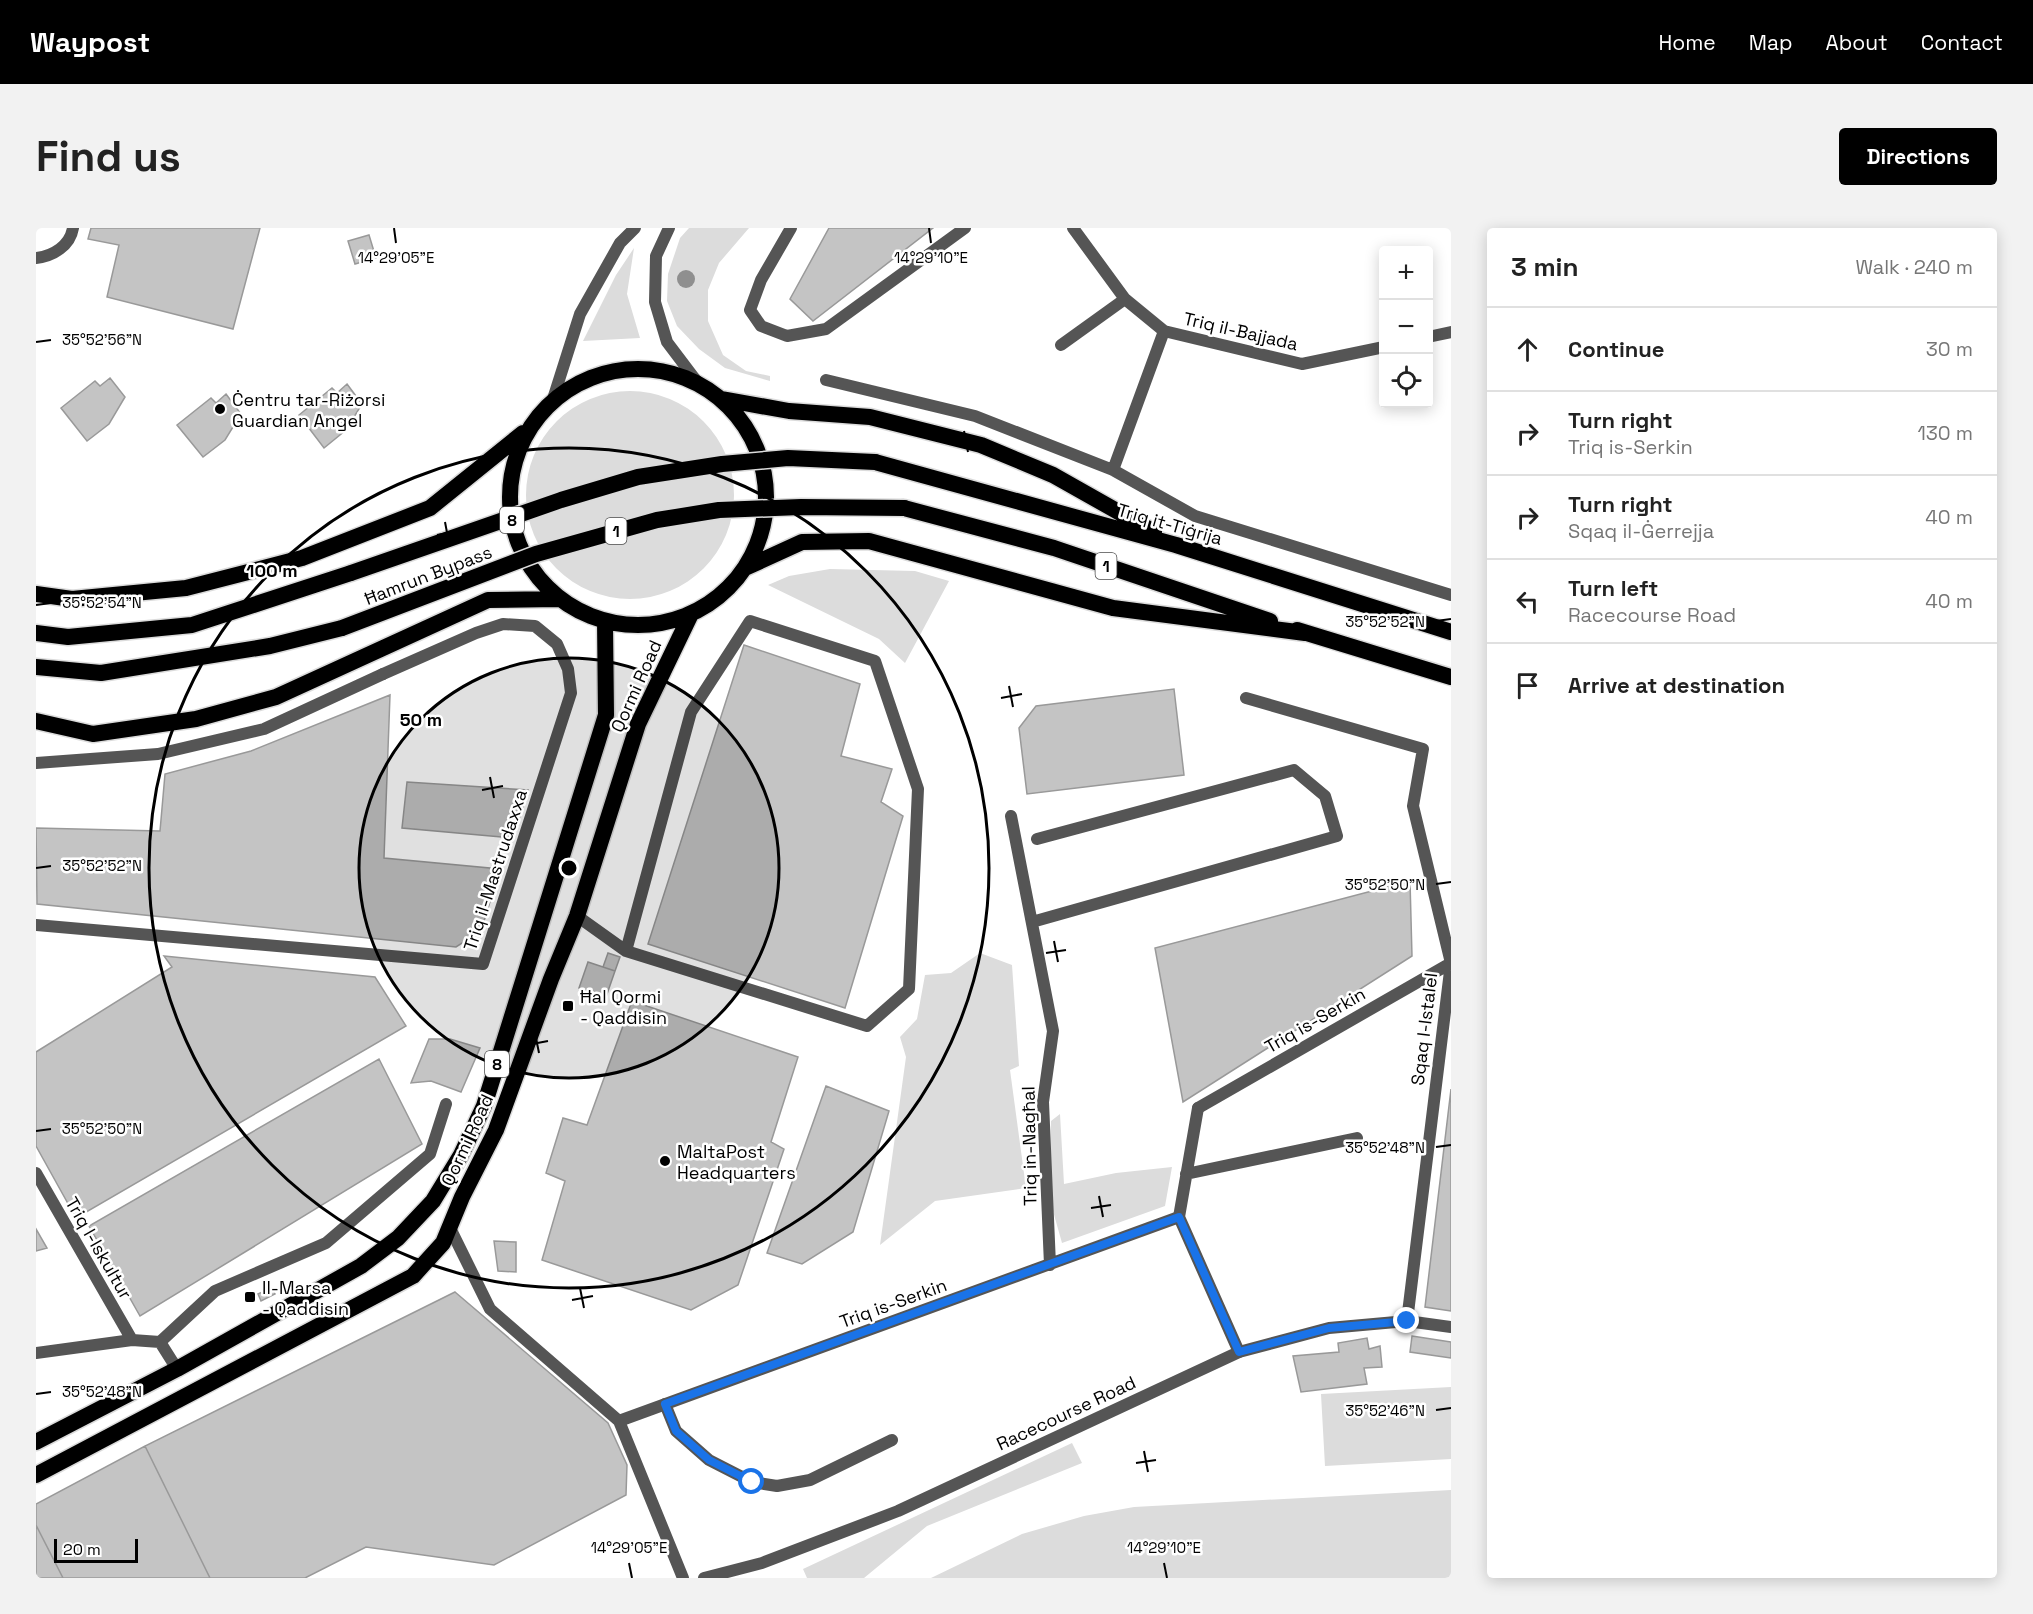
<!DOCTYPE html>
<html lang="en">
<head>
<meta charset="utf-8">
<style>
  :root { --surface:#fff; --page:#f2f2f2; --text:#222; --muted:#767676; --line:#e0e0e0; --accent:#000 }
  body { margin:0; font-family:"Space Grotesk",sans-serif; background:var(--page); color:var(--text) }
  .controls { position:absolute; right:18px; top:18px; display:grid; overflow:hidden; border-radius:6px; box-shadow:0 3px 15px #0003 }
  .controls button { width:54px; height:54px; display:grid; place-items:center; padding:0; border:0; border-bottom:2px solid var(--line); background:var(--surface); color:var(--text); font:30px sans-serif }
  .scale { position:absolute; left:18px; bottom:15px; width:84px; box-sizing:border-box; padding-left:6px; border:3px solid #000; border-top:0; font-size:16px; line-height:21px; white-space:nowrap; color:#000; -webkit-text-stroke:4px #fff; paint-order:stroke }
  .stop { position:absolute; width:18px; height:18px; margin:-14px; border:4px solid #1a73e8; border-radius:50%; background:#fff }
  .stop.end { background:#1a73e8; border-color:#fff; box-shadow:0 2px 6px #0008 }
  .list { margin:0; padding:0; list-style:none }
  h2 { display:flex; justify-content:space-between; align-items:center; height:78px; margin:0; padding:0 24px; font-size:26px }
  h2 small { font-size:20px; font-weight:400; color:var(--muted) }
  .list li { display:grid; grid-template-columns:39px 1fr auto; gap:18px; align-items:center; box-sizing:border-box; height:84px; padding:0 24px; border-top:2px solid var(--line) }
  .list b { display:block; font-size:22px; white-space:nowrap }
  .list p { margin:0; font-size:20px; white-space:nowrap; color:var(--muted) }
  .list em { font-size:20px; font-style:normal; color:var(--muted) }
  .icon { flex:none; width:33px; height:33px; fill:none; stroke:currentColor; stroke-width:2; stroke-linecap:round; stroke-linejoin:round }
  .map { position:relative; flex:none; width:1415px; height:1350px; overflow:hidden; border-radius:6px }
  header { display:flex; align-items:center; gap:36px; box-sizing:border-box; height:84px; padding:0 30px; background:var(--accent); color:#fff }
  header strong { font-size:28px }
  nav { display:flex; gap:33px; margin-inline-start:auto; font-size:21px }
  .intro { display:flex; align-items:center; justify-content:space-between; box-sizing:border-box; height:144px; padding:0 36px }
  h1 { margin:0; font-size:42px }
  .button { padding:15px 27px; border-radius:6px; background:var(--accent); color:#fff; font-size:21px; font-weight:700 }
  main { display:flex; gap:36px; padding:0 36px }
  aside { flex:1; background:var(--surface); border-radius:6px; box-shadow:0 3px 15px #0003 }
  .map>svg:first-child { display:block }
  .green { fill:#dcdcdc }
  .building { fill:#c4c4c4; stroke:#999; stroke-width:1.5 }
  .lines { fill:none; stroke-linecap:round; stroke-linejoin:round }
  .trunk-casing { stroke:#dbdbdb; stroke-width:19 }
  .service { stroke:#555; stroke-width:12 }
  .minor { stroke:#555; stroke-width:12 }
  .trunk { stroke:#000; stroke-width:16 }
  .trunk-bridge-casing { stroke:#dbdbdb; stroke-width:19; stroke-linecap:butt }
  .trunk-bridge { stroke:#000; stroke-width:16 }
  .tree { fill:#8f8f8f }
  .route { stroke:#1a73e8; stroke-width:8 }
  .ticks { fill:none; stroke:#000; stroke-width:2 }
  .ring { fill:none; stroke:#000; stroke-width:3 }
  .poi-dot { fill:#000; stroke:#fff; stroke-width:2 }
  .labels { text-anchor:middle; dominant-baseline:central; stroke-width:5; stroke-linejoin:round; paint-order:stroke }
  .shield { fill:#fff; stroke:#4c4c4c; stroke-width:1.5 }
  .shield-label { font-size:16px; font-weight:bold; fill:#000 }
  .street-label { font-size:18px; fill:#000; stroke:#fff }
  .poi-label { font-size:18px; fill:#000; stroke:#fff; text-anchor:start }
  .ticks-label { font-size:15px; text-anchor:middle; fill:#000; stroke:#fff; stroke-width:5; stroke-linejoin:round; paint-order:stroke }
  .centre { fill:#000; stroke:#fff; stroke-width:3 }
  .ring-label { font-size:18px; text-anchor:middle; font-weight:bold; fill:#000; stroke:#fff; stroke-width:5; stroke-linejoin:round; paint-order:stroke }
</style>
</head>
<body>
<header>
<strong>Waypost</strong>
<nav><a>Home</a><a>Map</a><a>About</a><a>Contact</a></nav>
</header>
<div class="intro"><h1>Find us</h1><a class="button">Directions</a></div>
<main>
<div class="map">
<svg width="1415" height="1350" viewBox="0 0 1415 1350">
  <rect width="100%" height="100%" fill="#fff"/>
  <path class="green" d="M653,0H713L683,35L672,62V93L687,127L710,143L734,148V153L689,140L663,121L641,98L631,73L632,46L644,10Z
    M598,20L591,66L604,110L547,113L580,47Z
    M490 267a104 104 0 1 1 208 0a104 104 0 1 1-208 0Z
    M794,341L879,343L913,353L869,435L843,411L732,357L753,348Z
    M944,725L976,737L983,838L974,842L990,960L899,973L844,1017L870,829L864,809L881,791L889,747L915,745Z
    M1024,886L1028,956L1080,945L1136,939L1129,978L1026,1015L1017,983L1014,940L1015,893Z
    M1415,1159V1231L1289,1238L1285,1166Z
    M1036,1215L1046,1235L891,1298L828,1350H771L767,1341Z
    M1415,1262V1350H895L986,1306L1048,1288L1098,1279Z"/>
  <path class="building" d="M55,0H224L197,101L71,69L83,17L52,11Z
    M793,0H897L777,93L754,71Z
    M333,7L340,30L319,36L312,13Z
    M74,150L89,169L73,196L51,213L25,180L59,153L64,158Z
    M311,156L326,176L310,202L288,220L263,187L296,160L301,165Z
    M190,166L205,186L189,212L167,229L141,197L175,170L180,175Z
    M708,417L824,456L805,528L856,541L845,574L867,588L809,780L612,716Z
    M1138,461L1148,547L991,566L983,500L1000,478Z
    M354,467L348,630L464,641L445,703L420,719L1,676L0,600L124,603L129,546L215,523Z
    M371,554L492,562L477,610L366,600Z
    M1374,653L1376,728L1147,874L1119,720Z
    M572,725L584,729L579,743L567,739Z
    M128,728L339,749L370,798L40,990L0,918V824L136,739Z
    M552,734L579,743L570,769L543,760Z
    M596,773L762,829L735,914L748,921L702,1057L655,1082L506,1032L529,953L510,945L527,890L551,897Z
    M393,811H414L444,820L425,864L395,853L375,855Z
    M343,831L386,916L104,1088L53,998Z
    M790,858L853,883L817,1004L766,1036L731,1025Z
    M1415,861V1083L1389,1079Z
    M0,1001L11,1020L0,1023Z
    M458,1013L480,1014V1044L462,1043Z
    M236,1060L239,1066L225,1073L222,1066Z
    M419,1064L572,1195L591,1237L590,1267L458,1337L330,1319L269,1350H174L109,1218Z
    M1376,1108L1415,1114V1130L1374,1124Z
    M1331,1110L1333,1121L1344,1118L1346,1139L1328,1140L1331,1156L1265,1164L1257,1128L1303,1124L1302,1115Z
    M109,1218L174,1350H27L0,1297V1276Z
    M0,1297L27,1350H0Z"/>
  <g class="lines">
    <g class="trunk-casing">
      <path id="trunk" d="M474 269a128 128 0 1 1 256 0a128 128 0 1 1-256 0Z
        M686,171L753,183L834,189L945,217L1017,247L1118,304
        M839,234L1140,317L1415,404
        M868,280L1018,320L1234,393
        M709,340L766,314L833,313L1077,380L1269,405
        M0,366L36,371L150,360L266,330L394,280L487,205
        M1261,402L1415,449
        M0,405L32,409L156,397L315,345
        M0,439L65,445L234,418L306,400
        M0,493L57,506L160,491L240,469L452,372L523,371
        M0,1214L141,1141L325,1038L362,1010L397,973L425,927L448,878L570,487L569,393
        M0,1247L377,1048L407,1015L426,969L460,902L515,751L541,688L602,496L655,386"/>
    </g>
    <path class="service" d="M0,30C17,28 34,18 37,0
      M0,535L122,526L228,501L347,446
      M541,688L590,723L831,798L873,761L882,561L839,433L714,393L655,484L590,723
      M1162,880L1143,989L1203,1124
      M1150,946L1321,910
      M124,1114L179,1063L290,1015L394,926L410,876
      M629,1176L640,1203L673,1232L716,1254L741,1258L774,1252L856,1212"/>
    <path class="minor" d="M633,0L620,28L619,74L631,114L662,155
      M755,0L725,52L714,82L725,98L751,108L790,101L929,0
      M1037,0L1089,71L1128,103
      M1392,109L1415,104
      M1025,117L1089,71
      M790,152L939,188L1077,242L1159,288L1415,367
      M517,171L544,86L584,15L599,0
      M1077,242L1128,103L1266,136L1348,119
      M1210,470L1387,521L1377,578L1415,735L1371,1093
      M975,588L1017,803L1007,874L1014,1037
      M996,694L1301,608L1289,568L1258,542L1001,611
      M0,697L447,736L535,465L532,441L521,416L499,398L467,396L440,405L347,446
      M1162,880L1415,735
      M0,945L96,1112
      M414,1000L454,1081L583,1193L647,1350
      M0,1125L96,1112L124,1114L141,1141
      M583,1193L1143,989
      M668,1350L726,1335L862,1283L1203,1124L1293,1100L1371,1093L1415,1099"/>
    <use href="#trunk" class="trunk"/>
    <g class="trunk-bridge-casing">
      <path id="trunk-bridge" d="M315,345L525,272L602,249L686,236L752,230L839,234
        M306,400L500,326L621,292L683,282L765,279L868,280"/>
    </g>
    <use href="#trunk-bridge" class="trunk-bridge"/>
  </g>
  <circle class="tree" cx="650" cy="51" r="9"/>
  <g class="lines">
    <path class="route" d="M716,1254L673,1232L640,1203L629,1176L1143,989L1203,1124L1293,1100L1371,1093"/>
  </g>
  <path class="ticks" d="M358,0L360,15M893,0L895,15M0,114L15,112M928,203L932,224M920,215L941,211M409,294L413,315M401,307L422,303M0,377L15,375M1400,393L1415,391M973,458L977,479M965,470L986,466M454,549L458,570M446,562L467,558M0,640L15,638M1400,656L1415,654M1018,713L1022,734M1010,725L1030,722M499,805L503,825M491,817L512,813M0,903L15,901M1400,919L1415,917M1063,968L1067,989M1055,980L1075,977M544,1060L548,1080M536,1072L557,1068M0,1166L15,1164M1400,1182L1415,1180M1108,1223L1112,1244M1100,1235L1120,1232M593,1335L596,1350M1128,1335L1131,1350"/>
  <circle cx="533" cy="640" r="210" fill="#000" fill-opacity=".12"/>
  <g class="ring">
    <circle cx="533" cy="640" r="210"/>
    <circle cx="533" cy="640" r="420"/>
  </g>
  <g class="poi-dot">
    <circle cx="184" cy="181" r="6"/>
    <rect x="526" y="772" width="12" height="12" rx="3"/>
    <circle cx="629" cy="933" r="6"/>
    <rect x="208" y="1063" width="12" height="12" rx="3"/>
  </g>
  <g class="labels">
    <g class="shield">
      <rect x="464" y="279" width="24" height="26" rx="4.5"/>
      <rect x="569.5" y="290" width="21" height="26" rx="4.5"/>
      <rect x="1059.5" y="325" width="21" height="26" rx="4.5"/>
      <rect x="449" y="823" width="24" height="26" rx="4.5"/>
    </g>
    <g class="shield-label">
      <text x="476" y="292">8</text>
      <text x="580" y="303">1</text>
      <text x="1070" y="338">1</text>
      <text x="461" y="836">8</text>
    </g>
    <g class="street-label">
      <text transform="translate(1205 103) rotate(13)">Triq il-Bajjada</text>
      <text transform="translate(1134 296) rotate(16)">Triq it-Tiġrija</text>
      <text transform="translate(392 347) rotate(-21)">Ħamrun Bypass</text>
      <text transform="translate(600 458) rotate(-66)">Qormi Road</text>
      <text transform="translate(459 642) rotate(-72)">Triq il-Mastrudaxxa</text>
      <text transform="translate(1279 792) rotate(-30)">Triq is-Serkin</text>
      <text transform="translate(1388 801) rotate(-83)">Sqaq l-Istalel</text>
      <text transform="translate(431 912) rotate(-65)">Qormi Road</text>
      <text transform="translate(993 918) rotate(-91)">Triq in-Nagħal</text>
      <text transform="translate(63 1020) rotate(60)">Triq l-Iskultur</text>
      <text transform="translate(857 1075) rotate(-20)">Triq is-Serkin</text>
      <text transform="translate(1030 1185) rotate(-25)">Racecourse Road</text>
    </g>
    <g class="poi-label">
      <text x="196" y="171">Ċentru tar-Riżorsi<tspan x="196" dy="21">Guardian Angel</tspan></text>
      <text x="544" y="768">Ħal Qormi<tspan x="544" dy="21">- Qaddisin</tspan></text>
      <text x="641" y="923">MaltaPost<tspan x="641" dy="21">Headquarters</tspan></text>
      <text x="226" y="1059">Il-Marsa<tspan x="226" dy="21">- Qaddisin</tspan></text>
    </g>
  </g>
  <g class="ticks-label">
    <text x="360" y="35">14°29'05"E</text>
    <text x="895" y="35">14°29'10"E</text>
    <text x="66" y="117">35°52'56"N</text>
    <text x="66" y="380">35°52'54"N</text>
    <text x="1349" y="399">35°52'52"N</text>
    <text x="66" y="643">35°52'52"N</text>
    <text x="1349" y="662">35°52'50"N</text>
    <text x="66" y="906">35°52'50"N</text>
    <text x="1349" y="925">35°52'48"N</text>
    <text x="66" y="1169">35°52'48"N</text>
    <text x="1349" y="1188">35°52'46"N</text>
    <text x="593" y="1325">14°29'05"E</text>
    <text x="1128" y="1325">14°29'10"E</text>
  </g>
  <circle cx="533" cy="640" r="9" class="centre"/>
  <g class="ring-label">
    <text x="236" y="349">100 m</text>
    <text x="385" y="498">50 m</text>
  </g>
</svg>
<div class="controls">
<button>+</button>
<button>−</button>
<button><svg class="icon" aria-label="locate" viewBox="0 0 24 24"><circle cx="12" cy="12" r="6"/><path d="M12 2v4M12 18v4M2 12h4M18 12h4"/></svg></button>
</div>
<div class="scale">20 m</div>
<div class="stop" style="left:716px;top:1254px"></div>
<div class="stop end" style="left:1371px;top:1093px"></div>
</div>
<aside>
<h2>3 min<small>Walk · 240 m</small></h2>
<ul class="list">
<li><svg class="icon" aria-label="ahead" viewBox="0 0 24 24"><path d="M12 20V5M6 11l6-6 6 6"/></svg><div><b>Continue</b></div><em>30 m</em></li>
<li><svg class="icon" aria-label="right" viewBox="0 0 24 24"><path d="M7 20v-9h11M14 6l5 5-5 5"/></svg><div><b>Turn right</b><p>Triq is-Serkin</p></div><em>130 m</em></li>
<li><svg class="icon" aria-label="right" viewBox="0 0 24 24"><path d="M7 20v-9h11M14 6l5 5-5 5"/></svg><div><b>Turn right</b><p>Sqaq il-Ġerrejja</p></div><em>40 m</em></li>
<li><svg class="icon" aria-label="left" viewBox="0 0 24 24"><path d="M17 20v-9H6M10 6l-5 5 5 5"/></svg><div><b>Turn left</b><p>Racecourse Road</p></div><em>40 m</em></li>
<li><svg class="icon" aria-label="arrive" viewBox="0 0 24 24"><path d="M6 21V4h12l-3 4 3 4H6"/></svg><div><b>Arrive at destination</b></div></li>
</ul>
</aside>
</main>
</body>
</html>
